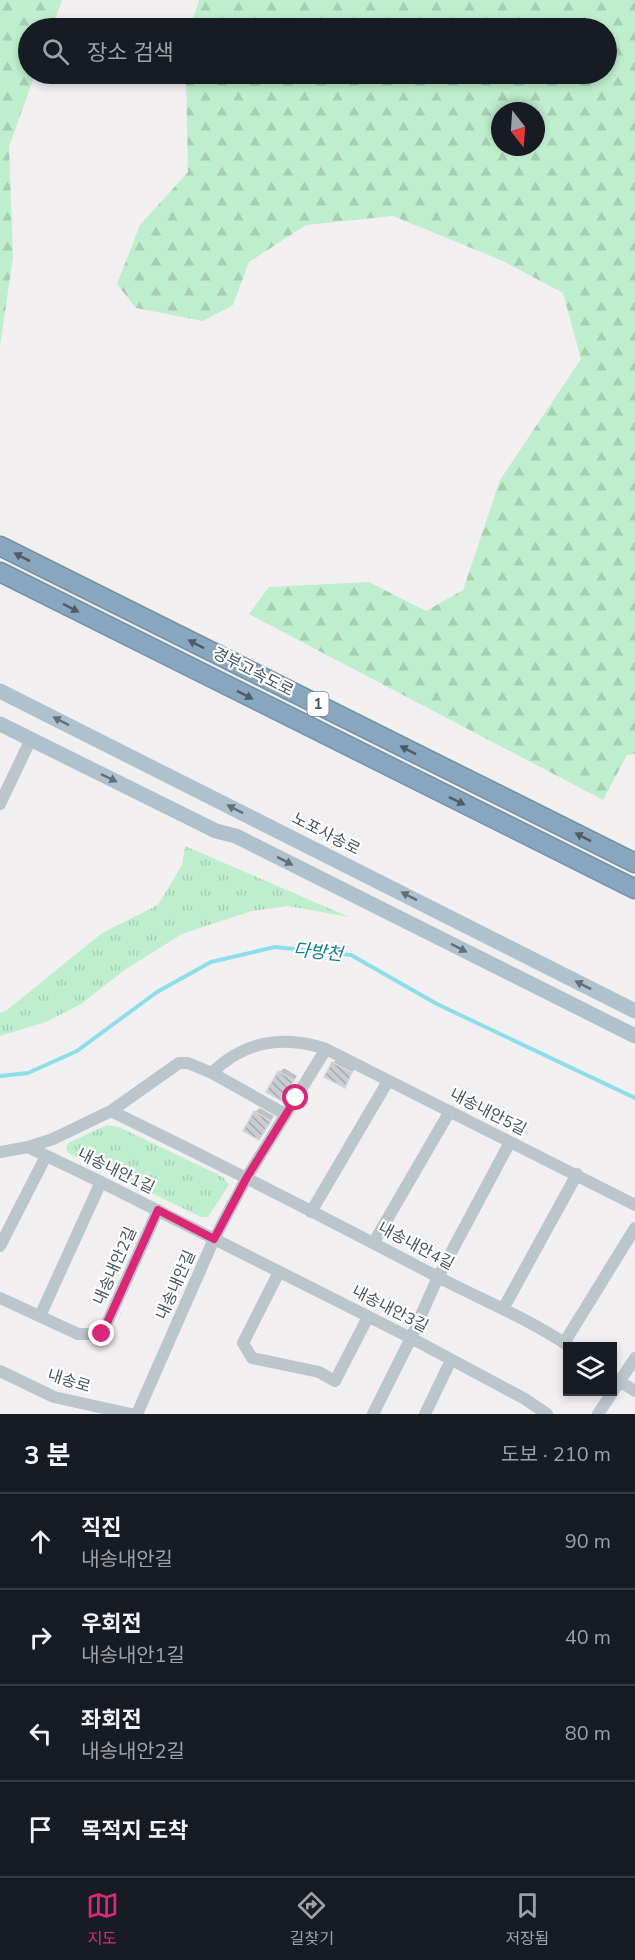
<!DOCTYPE html>
<html lang="ko">
<head>
<meta charset="utf-8">
<style>
  :root { --surface:#171b24; --page:#20242c; --text:#f1f3f6; --muted:#9ea1a6; --line:#363941; --accent:#db2777 }
  body { margin:0; font-family:"Nunito Sans","Noto Sans KR",sans-serif; background:var(--page); color:var(--text) }
  .controls { position:absolute; right:18px; bottom:18px; display:grid; overflow:hidden; border-radius:0px; box-shadow:0 3px 9px #0003 }
  .controls button { width:54px; height:54px; display:grid; place-items:center; padding:0; border:0; border-bottom:2px solid var(--line); background:var(--surface); color:var(--text); font:30px sans-serif }
  .compass { position:absolute; left:491px; top:102px; width:54px; height:54px; border-radius:50%; background:var(--surface); box-shadow:0 3px 9px #0003; rotate:163deg }
  .stop { position:absolute; width:18px; height:18px; margin:-14px; border:4px solid #db2777; border-radius:50%; background:#fff }
  .stop.end { background:#db2777; border-color:#fff; box-shadow:0 2px 6px #0008 }
  .list { margin:0; padding:0; list-style:none }
  h2 { display:flex; justify-content:space-between; align-items:center; height:78px; margin:0; padding:0 24px; font-size:26px }
  h2 small { font-size:20px; font-weight:400; color:var(--muted) }
  .list li { display:grid; grid-template-columns:39px 1fr auto; gap:18px; align-items:center; box-sizing:border-box; height:96px; padding:0 24px; border-top:2px solid var(--line) }
  .list b { display:block; font-size:22px; white-space:nowrap }
  .list p { margin:0; font-size:20px; white-space:nowrap; color:var(--muted) }
  .list em { font-size:20px; font-style:normal; color:var(--muted) }
  .icon { flex:none; width:33px; height:33px; fill:none; stroke:currentColor; stroke-width:2; stroke-linecap:round; stroke-linejoin:round }
  .map { position:relative; flex:none; width:635px; height:1414px; overflow:hidden }
  .search { position:absolute; background:var(--surface); box-shadow:0 3px 9px #0003; left:18px; right:18px; top:18px; height:66px; display:flex; align-items:center; gap:15px; box-sizing:border-box; padding:0 21px; border-radius:33px; color:var(--muted); font-size:22px }
  .sheet { height:462px; background:var(--surface) }
  nav { display:flex; justify-content:space-around; align-items:center; box-sizing:border-box; height:84px; border-top:2px solid var(--line); background:var(--surface); font-size:16px; color:var(--muted) }
  nav a { display:grid; justify-items:center; gap:3px }
  nav .on { color:var(--accent) }
  .map>svg:first-child { display:block }
  .grass { fill:url(#grass-tufts) }
  .forest { fill:url(#forest-firs); fill-rule:evenodd }
  .shadow { fill:#0003 }
  .lines { fill:none; stroke-linecap:round; stroke-linejoin:round }
  .stream { stroke:#8ddeea; stroke-width:4 }
  .building { fill:url(#building-back-hatch); stroke:#d4d6db; stroke-width:1.5 }
  .highway-casing { stroke:#7391a9; stroke-width:21 }
  .minor { stroke:#bbc5cc; stroke-width:12 }
  .major { stroke:#b0c1ce; stroke-width:15 }
  .highway { stroke:#88a6bd; stroke-width:18 }
  .oneway { fill:#4e5c67 }
  .oneway2 { fill:#626f79 }
  .route { stroke:#db2777; stroke-width:8 }
  .labels { text-anchor:middle; dominant-baseline:central; stroke-width:4.5; stroke-linejoin:round; paint-order:stroke }
  .shield { fill:#fff; stroke:#7f878e; stroke-width:1.5 }
  .shield-label { font-size:15px; font-weight:bold; fill:#48545d }
  .street-label { font-size:16px; fill:#48545d; stroke:#fff }
  .water-label { font-size:18px; font-style:italic; fill:#0f8091; stroke:#fff }
</style>
</head>
<body>
<div class="map">
<svg width="635" height="1414" viewBox="0 0 635 1414">
  <defs>
    <pattern id="grass-tufts" width="24" height="20" patternUnits="userSpaceOnUse" patternTransform="scale(1.5)"><rect width="24" height="20" fill="#bfeece"/><path d="M3 7l-1-3M5 7V3M7 7l1-3M15 17l-1-3M17 17v-4M19 17l1-3" fill="none" stroke="#a6ceb3"/></pattern>
    <pattern id="forest-firs" width="22" height="20" patternUnits="userSpaceOnUse" patternTransform="scale(1.5)"><rect width="22" height="20" fill="#bfeece"/><path d="M5 1l3.5 6h-7zM16 11l3.5 6h-7z" fill="#a6ceb3"/></pattern>
    <pattern id="building-back-hatch" width="6" height="6" patternUnits="userSpaceOnUse" patternTransform="scale(1.5)"><rect width="6" height="6" fill="#c9cdd2"/><path d="M-1 5l2 2M0 0l6 6M5-1l2 2" fill="none" stroke="#a5a9ae"/></pattern>
  </defs>
  <rect width="100%" height="100%" fill="#f2eff0"/>
  <path class="grass" d="M185,846L349,917L288,906L252,911L182,934L126,969L81,1004L46,1022L0,1036V1013L7,1010L102,933L158,905L182,865Z
    M107,1125L119,1127L223,1177L229,1185L208,1217H201L68,1153L66,1149L68,1143Z"/>
  <path class="forest" d="M0,0H62L52,28H28V74H35L9,147L13,258L0,346Z
    M199,0H635V754L627,755L603,800L249,614L269,587L369,582L426,611L463,590L500,480L581,359L563,293L503,261L393,216L306,225L249,262L233,305L203,321L136,308L117,284L140,225L188,172L186,74H606V28H190ZM500,111H536V147H500Z"/>
  <path class="shadow" d="M337,1059L355,1068L344,1086L333,1063Z
    M284,1068L297,1076L282,1099L280,1072Z
    M260,1108L274,1116L259,1138L255,1112Z"/>
  <g class="lines">
    <path class="stream" d="M0,1076L28,1073L77,1051L157,992L211,962L275,947L351,955L437,1004L635,1098"/>
  </g>
  <path class="building" d="M332,1062L352,1072L345,1088L324,1077Z
    M278,1071L294,1080L282,1101L266,1092Z
    M254,1111L271,1121L259,1140L243,1131Z"/>
  <g class="lines">
    <g class="highway-casing">
      <path id="highway" d="M0,546L635,863
        M0,572L635,889"/>
    </g>
    <path class="minor" d="M0,804L31,739
      M212,1073L285,1114
      M111,1111C220,1164 328,1219 436,1276C480,1299 527,1318 569,1346
      M28,1147L53,1139L111,1111L179,1063H188L212,1073C244,1041 284,1035 326,1049L635,1205
      M0,1152L28,1147L101,1182L411,1338L525,1399L547,1414
      M311,1212L388,1081
      M374,1242L450,1111
      M0,1246L46,1156
      M279,1272L243,1343L252,1358L319,1372L335,1381L368,1317
      M0,1298L78,1334H102L158,1210
      M503,1309L577,1174
      M40,1316L101,1182
      M564,1343L635,1228
      M0,1371L54,1397L131,1414
      M613,1377L635,1391
      M137,1414L214,1239L247,1177L326,1049
      M373,1414L411,1338L438,1277L510,1142
      M425,1414L451,1360
      M598,1414L635,1358"/>
    <path class="major" d="M0,691L635,1011
      M0,724L216,831L236,836L635,1036"/>
    <use href="#highway" class="highway"/>
  </g>
  <defs><path id="oneway-solid" d="M-6-.8H1V-3.2L6.5 0L1 3.2V.8H-6Z" transform="scale(1.5)"/></defs>
  <g class="oneway">
    <use href="#oneway-solid" transform="translate(22 557) rotate(-153)"/>
    <use href="#oneway-solid" transform="translate(71 608) rotate(27)"/>
    <use href="#oneway-solid" transform="translate(196 644) rotate(-153)"/>
    <use href="#oneway-solid" transform="translate(245 695) rotate(27)"/>
    <use href="#oneway-solid" transform="translate(408 750) rotate(-153)"/>
    <use href="#oneway-solid" transform="translate(457 801) rotate(26)"/>
    <use href="#oneway-solid" transform="translate(583 837) rotate(-153)"/>
  </g>
  <g class="oneway2">
    <use href="#oneway-solid" transform="translate(61 721) rotate(-153)"/>
    <use href="#oneway-solid" transform="translate(109 778) rotate(26)"/>
    <use href="#oneway-solid" transform="translate(235 809) rotate(-153)"/>
    <use href="#oneway-solid" transform="translate(285 861) rotate(27)"/>
    <use href="#oneway-solid" transform="translate(409 896) rotate(-153)"/>
    <use href="#oneway-solid" transform="translate(459 948) rotate(27)"/>
    <use href="#oneway-solid" transform="translate(583 985) rotate(-153)"/>
  </g>
  <g class="lines">
    <path class="route" d="M102,1334L158,1210L214,1239L247,1177L296,1098"/>
  </g>
  <g class="labels">
    <rect class="shield" x="307.5" y="692" width="21" height="24" rx="4.5"/>
    <g class="shield-label">
      <text x="318" y="704">1</text>
    </g>
    <g class="street-label">
      <text transform="translate(253 672) rotate(27)">경부고속도로</text>
      <text transform="translate(326 834) rotate(27)">노포사송로</text>
      <text transform="translate(488 1112) rotate(27)">내송내안5길</text>
      <text transform="translate(116 1171) rotate(26)">내송내안1길</text>
      <text transform="translate(416 1246) rotate(28)">내송내안4길</text>
      <text transform="translate(115 1266) rotate(-66)">내송내안2길</text>
      <text transform="translate(176 1285) rotate(-66)">내송내안길</text>
      <text transform="translate(390 1309) rotate(27)">내송내안3길</text>
      <text transform="translate(69 1381) rotate(17)">내송로</text>
    </g>
    <g class="water-label">
      <text transform="translate(318 952) rotate(6)">다방천</text>
    </g>
  </g>
</svg>
<div class="controls">
<button><svg class="icon" aria-label="layers" viewBox="0 0 24 24"><path d="M12 4l9 5-9 5-9-5zM3 14l9 5 9-5"/></svg></button>
</div>
<svg class="compass" viewBox="-18 -18 36 36"><path d="M0-13l5 13h-10z" fill="#e53935"/><path d="M0 13l5-13h-10z" fill="#9ea1a6"/></svg>
<div class="stop" style="left:296px;top:1098px"></div>
<div class="stop end" style="left:102px;top:1334px"></div>
<div class="search"><svg class="icon" aria-label="search" viewBox="0 0 24 24"><circle cx="10" cy="10" r="6"/><path d="M15 15l6 6"/></svg>장소 검색</div>
</div>
<section class="sheet">
<h2>3 분<small>도보 · 210 m</small></h2>
<ul class="list">
<li><svg class="icon" aria-label="ahead" viewBox="0 0 24 24"><path d="M12 20V5M6 11l6-6 6 6"/></svg><div><b>직진</b><p>내송내안길</p></div><em>90 m</em></li>
<li><svg class="icon" aria-label="right" viewBox="0 0 24 24"><path d="M7 20v-9h11M14 6l5 5-5 5"/></svg><div><b>우회전</b><p>내송내안1길</p></div><em>40 m</em></li>
<li><svg class="icon" aria-label="left" viewBox="0 0 24 24"><path d="M17 20v-9H6M10 6l-5 5 5 5"/></svg><div><b>좌회전</b><p>내송내안2길</p></div><em>80 m</em></li>
<li><svg class="icon" aria-label="arrive" viewBox="0 0 24 24"><path d="M6 21V4h12l-3 4 3 4H6"/></svg><div><b>목적지 도착</b></div></li>
</ul>
</section>
<nav>
<a class="on"><svg class="icon" aria-label="map" viewBox="0 0 24 24"><path d="M3 6l6-2 6 2 6-2v14l-6 2-6-2-6 2zM9 4v14M15 6v14"/></svg>지도</a>
<a><svg class="icon" aria-label="directions" viewBox="0 0 24 24"><path d="M12 3l9 9-9 9-9-9zM9 14v-3h6M13 9l2 2-2 2"/></svg>길찾기</a>
<a><svg class="icon" aria-label="saved" viewBox="0 0 24 24"><path d="M7 4h10v16l-5-4-5 4z"/></svg>저장됨</a>
</nav>
</body>
</html>
